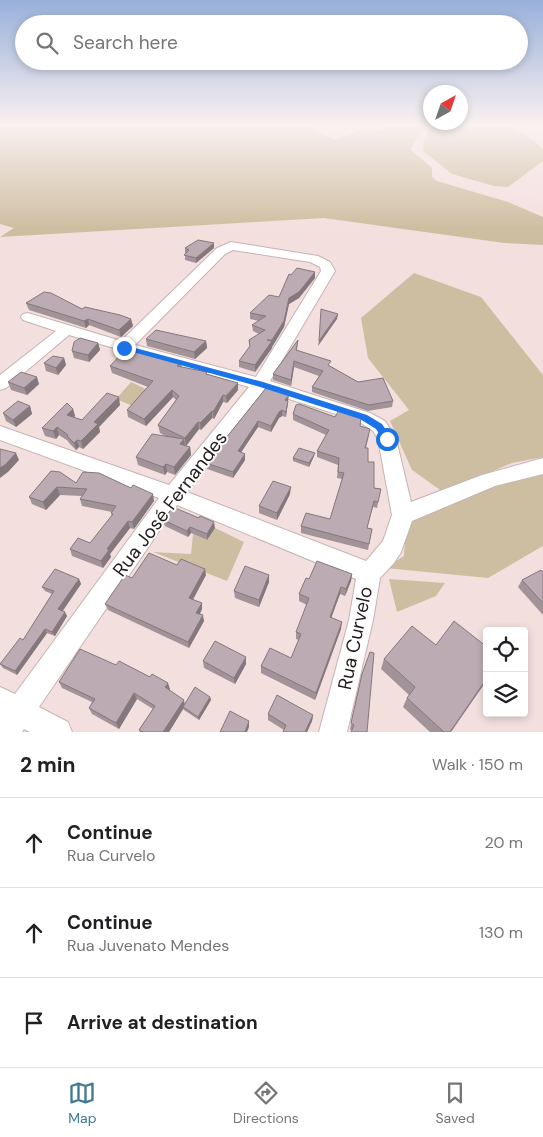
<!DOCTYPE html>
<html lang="en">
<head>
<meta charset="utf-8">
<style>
  :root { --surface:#fff; --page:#f6f6f6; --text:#202124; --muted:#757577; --line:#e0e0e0; --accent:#3f7992 }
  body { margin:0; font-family:"DM Sans",sans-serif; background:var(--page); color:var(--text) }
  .controls { position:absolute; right:15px; bottom:15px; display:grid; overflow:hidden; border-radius:5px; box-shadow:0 2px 8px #0003 }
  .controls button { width:45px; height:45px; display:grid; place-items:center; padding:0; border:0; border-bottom:1px solid var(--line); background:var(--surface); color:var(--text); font:25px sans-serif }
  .compass { position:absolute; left:423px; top:85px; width:45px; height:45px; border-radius:50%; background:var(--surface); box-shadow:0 2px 8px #0003; rotate:40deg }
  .stop { position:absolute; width:15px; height:15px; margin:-11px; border:4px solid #1a73e8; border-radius:50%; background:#fff }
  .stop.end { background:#1a73e8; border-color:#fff; box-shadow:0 1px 5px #0008 }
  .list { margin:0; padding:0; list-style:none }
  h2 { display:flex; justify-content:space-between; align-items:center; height:65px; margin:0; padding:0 20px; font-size:21px }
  h2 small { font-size:16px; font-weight:400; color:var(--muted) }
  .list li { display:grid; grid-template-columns:32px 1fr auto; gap:15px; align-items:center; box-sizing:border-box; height:90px; padding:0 20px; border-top:1px solid var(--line) }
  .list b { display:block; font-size:19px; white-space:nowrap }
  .list p { margin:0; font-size:16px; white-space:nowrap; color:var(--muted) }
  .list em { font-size:16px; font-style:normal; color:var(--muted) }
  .icon { flex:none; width:28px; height:28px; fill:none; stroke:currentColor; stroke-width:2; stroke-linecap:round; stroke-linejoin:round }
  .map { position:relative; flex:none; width:543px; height:732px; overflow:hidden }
  .search { position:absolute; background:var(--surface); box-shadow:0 2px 8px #0003; left:15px; right:15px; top:15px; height:55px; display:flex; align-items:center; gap:12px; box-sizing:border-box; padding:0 18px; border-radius:28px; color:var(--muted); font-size:19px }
  .sheet { height:335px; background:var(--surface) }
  nav { display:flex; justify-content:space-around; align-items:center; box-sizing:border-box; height:70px; border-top:1px solid var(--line); background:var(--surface); font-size:14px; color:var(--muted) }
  nav a { display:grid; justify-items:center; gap:2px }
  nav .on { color:var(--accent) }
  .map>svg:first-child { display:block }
  .green { fill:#cebea1 }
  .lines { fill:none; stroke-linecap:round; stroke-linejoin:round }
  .minor-casing { stroke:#c6b3b2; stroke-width:2 }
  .minor { fill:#fff; fill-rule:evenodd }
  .wall { fill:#a29399 }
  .shaded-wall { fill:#84787d }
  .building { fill:#bcabb2; stroke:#84787d }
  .route { fill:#1a73e8 }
  .labels { text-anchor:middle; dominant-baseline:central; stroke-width:4; stroke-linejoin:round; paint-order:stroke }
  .near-street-label { font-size:19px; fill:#221b1b; stroke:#fff }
</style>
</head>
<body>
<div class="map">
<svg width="543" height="732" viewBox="0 0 543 732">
  <rect width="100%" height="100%" fill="#f3dfde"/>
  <path class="green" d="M0,126H308L334,140L359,131L370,132L384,129L379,126H427L417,137L411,150L432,168V177L437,181L508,202L543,217V245L504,243L324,218L0,237L14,228L0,224Z
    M431,126H506L527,135L543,149V161L508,187L494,186L452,174L423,151L424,140Z
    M414,273L481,297L543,375V457L512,463L443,492L412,470L390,421L409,410L368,358L361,318Z
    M131,382L148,390L135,407L116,399Z
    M543,470V546L488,578L385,568L404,556L406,519L489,483Z
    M215,528L244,542L227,581L153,552L191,554L193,534L207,540Z
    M389,579L445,583L436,596L397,612Z"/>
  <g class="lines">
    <g class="minor-casing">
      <path id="minor" d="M231,242L318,256L330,262L335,271L270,381L370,413L385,421L396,439L411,502L482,475L543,458V474L495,486L412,521L401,552L394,563L380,578L373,620L347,732H319L349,620L356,579L177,505L39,707L68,722L72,732H30L24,729L22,732H0V687L15,694L159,498L0,440V426L169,485L249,387L69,335L6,388L0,390V375L56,331L23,320L21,317L23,314L28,313L121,341L217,248ZM233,250L310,262L320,267L321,271L256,377L135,345L225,254ZM264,391L358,421L373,431L378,439L392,515L383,541L366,561L187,492Z"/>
    </g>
    <use href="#minor" class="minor"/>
  </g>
  <path class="wall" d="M214,243V248L196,263L185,260V248Z
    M315,278L299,298L289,304L284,327L272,347V348L255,372L239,367V361L250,347L249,340L259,334L253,331L252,325L259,321L250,319V313Z
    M26,303L82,309L131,319L133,326L121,337L89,325L86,328L29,310Z
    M146,339L206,341L207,348L195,359L147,346Z
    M298,340L297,350L331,367L393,401L392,407L368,411L312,392V387L319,376L294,367L291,386L273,380V374Z
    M98,343L100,350L89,362L74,358L72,351Z
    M64,358L66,365L58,375L46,371L44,363Z
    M181,362L182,367L207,372V374L238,383V390L227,403L223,402L214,419L212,418L201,430L199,429L186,446L190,447L191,455L175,475L167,472L165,475L138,465L136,457L167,437L160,433L158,425L176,400L173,397L146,426L128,417L127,410L148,387L112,373L110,366Z
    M8,382L39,384L27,395L11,390Z
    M266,388L288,401L286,417L282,416L279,418L271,432L258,427L241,452L245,454V460L233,478L207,469L206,463Z
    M120,405L99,427L100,432L83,449L79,447L76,450L69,443L68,441L59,435L56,439L45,436L42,428L73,409L75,416L74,417L82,420Z
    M30,406L32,414L16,427L6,421L3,413Z
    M293,414L335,417L360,426L369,435L366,448L368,462L374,488L381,489L377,508L373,507L367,528L372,529L368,550L301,533V526L330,519L342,479L337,478L338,465L317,457V451L326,435L293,420Z
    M314,456L309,467L293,461V458Z
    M51,471L76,483L154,501L134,529L130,528L110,554L111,557L103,568L72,556L70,549L90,543L112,516L111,513L112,512L82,506L80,499L82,496L60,495L46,510L32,504L29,497Z
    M290,494L277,520L259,513V506Z
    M163,520L215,528L207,540L191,533L188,537L165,526Z
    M177,565L206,575L193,600L202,603V609L200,614L204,621L189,648L108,610L105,604L132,578Z
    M543,572V615L518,587L522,580Z
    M352,574L351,581L345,596L340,594L331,618L341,629L315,700L261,673V666L291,658L299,640L296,639V632L307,605L299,601V594L309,579Z
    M269,575V582L259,607L235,598L234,591Z
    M79,579L81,584L63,611L67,616L55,636L47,633L17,675L3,668L0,664L23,640L52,594L45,591L42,587Z
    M436,645L451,732H430L403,707L407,698L409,695L381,669L384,659Z
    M203,661L246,664L235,684L204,668Z
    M362,674L367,732L351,730L350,729Z
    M59,682L170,689L169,690L185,704L210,697L211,700L199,720L184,710L183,709L169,732H140L139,730L153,709L137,699L119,729L92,714L89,708L92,702L62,688Z
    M268,714L313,715L312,721L307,732H283L284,730L268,720Z"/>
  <path class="shaded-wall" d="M214,243V248L196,263V258Z
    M315,272V278L299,298L289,304L284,327L272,347V340L289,298Z
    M338,314L337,319L318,346L319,341Z
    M88,319L89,325L86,328L84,321Z
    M131,319L133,326L121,337L119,330Z
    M206,341L207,348L195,359L194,352Z
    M272,341V348L255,372V365Z
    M98,343L100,350L89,362L88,355Z
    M64,358L66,365L58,375L56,368Z
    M294,361V367L291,386V380Z
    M37,377L39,384L27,395L24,388Z
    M238,383V390L227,403L226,396Z
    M172,390L173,397L146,426L144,419Z
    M223,395V402L214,419L213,412Z
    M289,395L288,401L286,417L285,400Z
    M119,397L120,405L99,427L100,432L83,449L81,441L94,422Z
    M30,406L32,414L16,427L13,420Z
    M73,409L75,416L70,423L67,415Z
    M282,410V416L279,418L271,432V426L279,412Z
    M212,411V418L201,430L200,423Z
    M258,421V427L238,457V451Z
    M198,422L199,429L186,446L185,438Z
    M57,427L59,435L56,439L53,431Z
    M184,439L185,447L180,444Z
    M77,440L79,447L76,450L74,443Z
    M190,447L191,455L175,475L174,467Z
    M16,453L19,460L8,472L0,478V468Z
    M315,453L314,456L309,467V463Z
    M245,454V460L233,478V472Z
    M166,464L167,472L165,475L163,467Z
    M57,487L60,495L46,510L43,502Z
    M291,487L290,494L277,520V513Z
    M153,494L154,501L134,529L132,522Z
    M128,521L130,528L110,554L111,557L103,568L101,561L107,549Z
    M214,522L215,528L207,540V534Z
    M190,527L191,533L188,537L187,531Z
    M205,569L206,575L190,604L189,598Z
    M352,574L351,581L345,596L346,589Z
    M269,575V582L259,607V600Z
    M79,579L81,584L60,614L58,609Z
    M341,587L340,594L329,624L330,617Z
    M202,603V609L197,619L196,613Z
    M65,612L67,616L55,636L52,632Z
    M203,615L204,621L189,648L188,642Z
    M342,622L341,629L315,700L316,693Z
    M45,629L47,633L17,675L15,671Z
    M246,657V664L235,684L234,678Z
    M487,678V680L451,732H450Z
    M168,683L170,689L167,693L165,687Z
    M134,693L137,699L119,729L116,723Z
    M210,697L211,700L199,720L198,717Z
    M184,700L185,706L183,707V709L169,732H163Z
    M313,715L312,721L307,732H305Z
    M249,721V727L247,732H244Z"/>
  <path class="building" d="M198,240L214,243L196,258L184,255L189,250L185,248Z
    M297,268L315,272L299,292L289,298L284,321L272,340H267L272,341L255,365L239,361L250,346L249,340L265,330L252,325L266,316L250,313L269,295L279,297L289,274L291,275Z
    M44,292L51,293L82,309L85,307L120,315L131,319L119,330L88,319L84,321L26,303Z
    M321,309L338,314L319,341Z
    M156,330L206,341L194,352L146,339Z
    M80,338L98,343L88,355L72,351L74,342Z
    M298,340L296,350L331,361L328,365L358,382L383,378L393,401L369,405L312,387L323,371L294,361L291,380L273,374Z
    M125,350L133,351L181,362L177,366L207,372L206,374L238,383L226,396L223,395L213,412L212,411L200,423L198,422L185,438L158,425L179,396L172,390L144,419L127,410L153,381L110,366Z
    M53,356L64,358L56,368L44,363Z
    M21,372L37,377L24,388L8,382Z
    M266,388L289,395L285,400L288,401L286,412L282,410L279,412L271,426L258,421L238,451L245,454L233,472L206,463Z
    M107,393L119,397L94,422L98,424L81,441L77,440L74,443L67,436L68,435L57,427L53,431L42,428L67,403L73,409L67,415L82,420Z
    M18,401L30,406L13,420L3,413Z
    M299,404L335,417L339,410L358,416L361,418L360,426L370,429L365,448H368V462H374V488L381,489L378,502L374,501L367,528L372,529L369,544L301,526L306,513L330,519L344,473L338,472L339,458L317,451L329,430L293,414L296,405Z
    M152,434L184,439L180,444L190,447L174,467L166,464L163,467L136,457Z
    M299,448L315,453L309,463L293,458Z
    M0,449L16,453L5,465L0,468Z
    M51,471L60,472L76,483L83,472L99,473L131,488L133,485L153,494L132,522L128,521L107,549L109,550L101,561L70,549L78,538L90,543L113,514L111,513L116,506L80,499L87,489L57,487L43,502L29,497Z
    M273,481L291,487L277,513L259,506Z
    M173,507L199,518L200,516L214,522L207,534L190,527L187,531L163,520Z
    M149,553L177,565L181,559L205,569L189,598L202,603L196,613L203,615L188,642L105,604L125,575L132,578Z
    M317,561L352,574L346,589L341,587L330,617L342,622L316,693L261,666L270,648L291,658L301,634L296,632L309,598L299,594L306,578L309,579Z
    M245,566L269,575L259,600L234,591Z
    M55,569L79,579L58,609L65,612L52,632L45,629L15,671L0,664L20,638L23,640L54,591L42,587Z
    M541,570L543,572V603L522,580Z
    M454,621L487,647V678L450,732H444L407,698L415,687L384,659L412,626L436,645Z
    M215,641L246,657L234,678L203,661Z
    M80,649L116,665L119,661L150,677L152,674L168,683L165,687L184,700L163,732H143L139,730L155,706L134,693L116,723L89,708L95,699L59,682Z
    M370,652L374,653L367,732H351L354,725L351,723L362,674Z
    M195,687L210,697L198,717L183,707Z
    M277,695L313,715L305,732H283L286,725L268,714Z
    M230,711L249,721L245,732H220Z"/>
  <linearGradient id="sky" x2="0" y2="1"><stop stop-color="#98b0da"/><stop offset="0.55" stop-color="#faf1f0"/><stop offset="1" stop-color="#faf1f0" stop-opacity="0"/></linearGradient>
  <rect width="543" height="228" fill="url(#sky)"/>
  <path class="route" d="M124,345L263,382L367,415L382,424L392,439L387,442L384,441L376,429L360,419L257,386L122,349L120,348Z"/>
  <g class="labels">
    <g class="near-street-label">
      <text transform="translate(170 504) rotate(-53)">Rua José Fernandes</text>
      <text transform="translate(355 638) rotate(-78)">Rua Curvelo</text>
    </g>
  </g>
</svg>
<div class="controls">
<button><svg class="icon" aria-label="locate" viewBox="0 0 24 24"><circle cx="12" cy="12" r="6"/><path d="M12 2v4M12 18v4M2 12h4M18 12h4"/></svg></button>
<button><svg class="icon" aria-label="layers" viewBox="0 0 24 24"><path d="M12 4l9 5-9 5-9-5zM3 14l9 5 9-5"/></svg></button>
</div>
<svg class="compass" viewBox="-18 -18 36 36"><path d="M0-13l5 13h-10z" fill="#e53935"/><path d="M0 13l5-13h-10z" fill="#757577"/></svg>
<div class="stop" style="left:387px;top:439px"></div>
<div class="stop end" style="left:124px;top:348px"></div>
<div class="search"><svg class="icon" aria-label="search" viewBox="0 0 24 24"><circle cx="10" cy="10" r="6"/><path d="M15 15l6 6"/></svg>Search here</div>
</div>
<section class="sheet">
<h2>2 min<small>Walk · 150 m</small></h2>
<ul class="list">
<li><svg class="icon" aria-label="ahead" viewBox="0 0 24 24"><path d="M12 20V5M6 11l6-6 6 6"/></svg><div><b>Continue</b><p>Rua Curvelo</p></div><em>20 m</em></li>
<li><svg class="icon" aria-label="ahead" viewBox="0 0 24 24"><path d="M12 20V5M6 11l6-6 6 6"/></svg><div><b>Continue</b><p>Rua Juvenato Mendes</p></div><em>130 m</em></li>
<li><svg class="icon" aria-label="arrive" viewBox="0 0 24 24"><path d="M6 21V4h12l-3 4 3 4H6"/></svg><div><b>Arrive at destination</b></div></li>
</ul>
</section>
<nav>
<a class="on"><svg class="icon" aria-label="map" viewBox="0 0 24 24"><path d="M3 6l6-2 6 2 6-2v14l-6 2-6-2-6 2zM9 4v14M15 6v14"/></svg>Map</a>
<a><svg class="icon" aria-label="directions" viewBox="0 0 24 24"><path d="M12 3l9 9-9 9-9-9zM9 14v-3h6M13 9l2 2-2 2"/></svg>Directions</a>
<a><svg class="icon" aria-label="saved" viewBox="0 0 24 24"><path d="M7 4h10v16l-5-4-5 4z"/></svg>Saved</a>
</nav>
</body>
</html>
